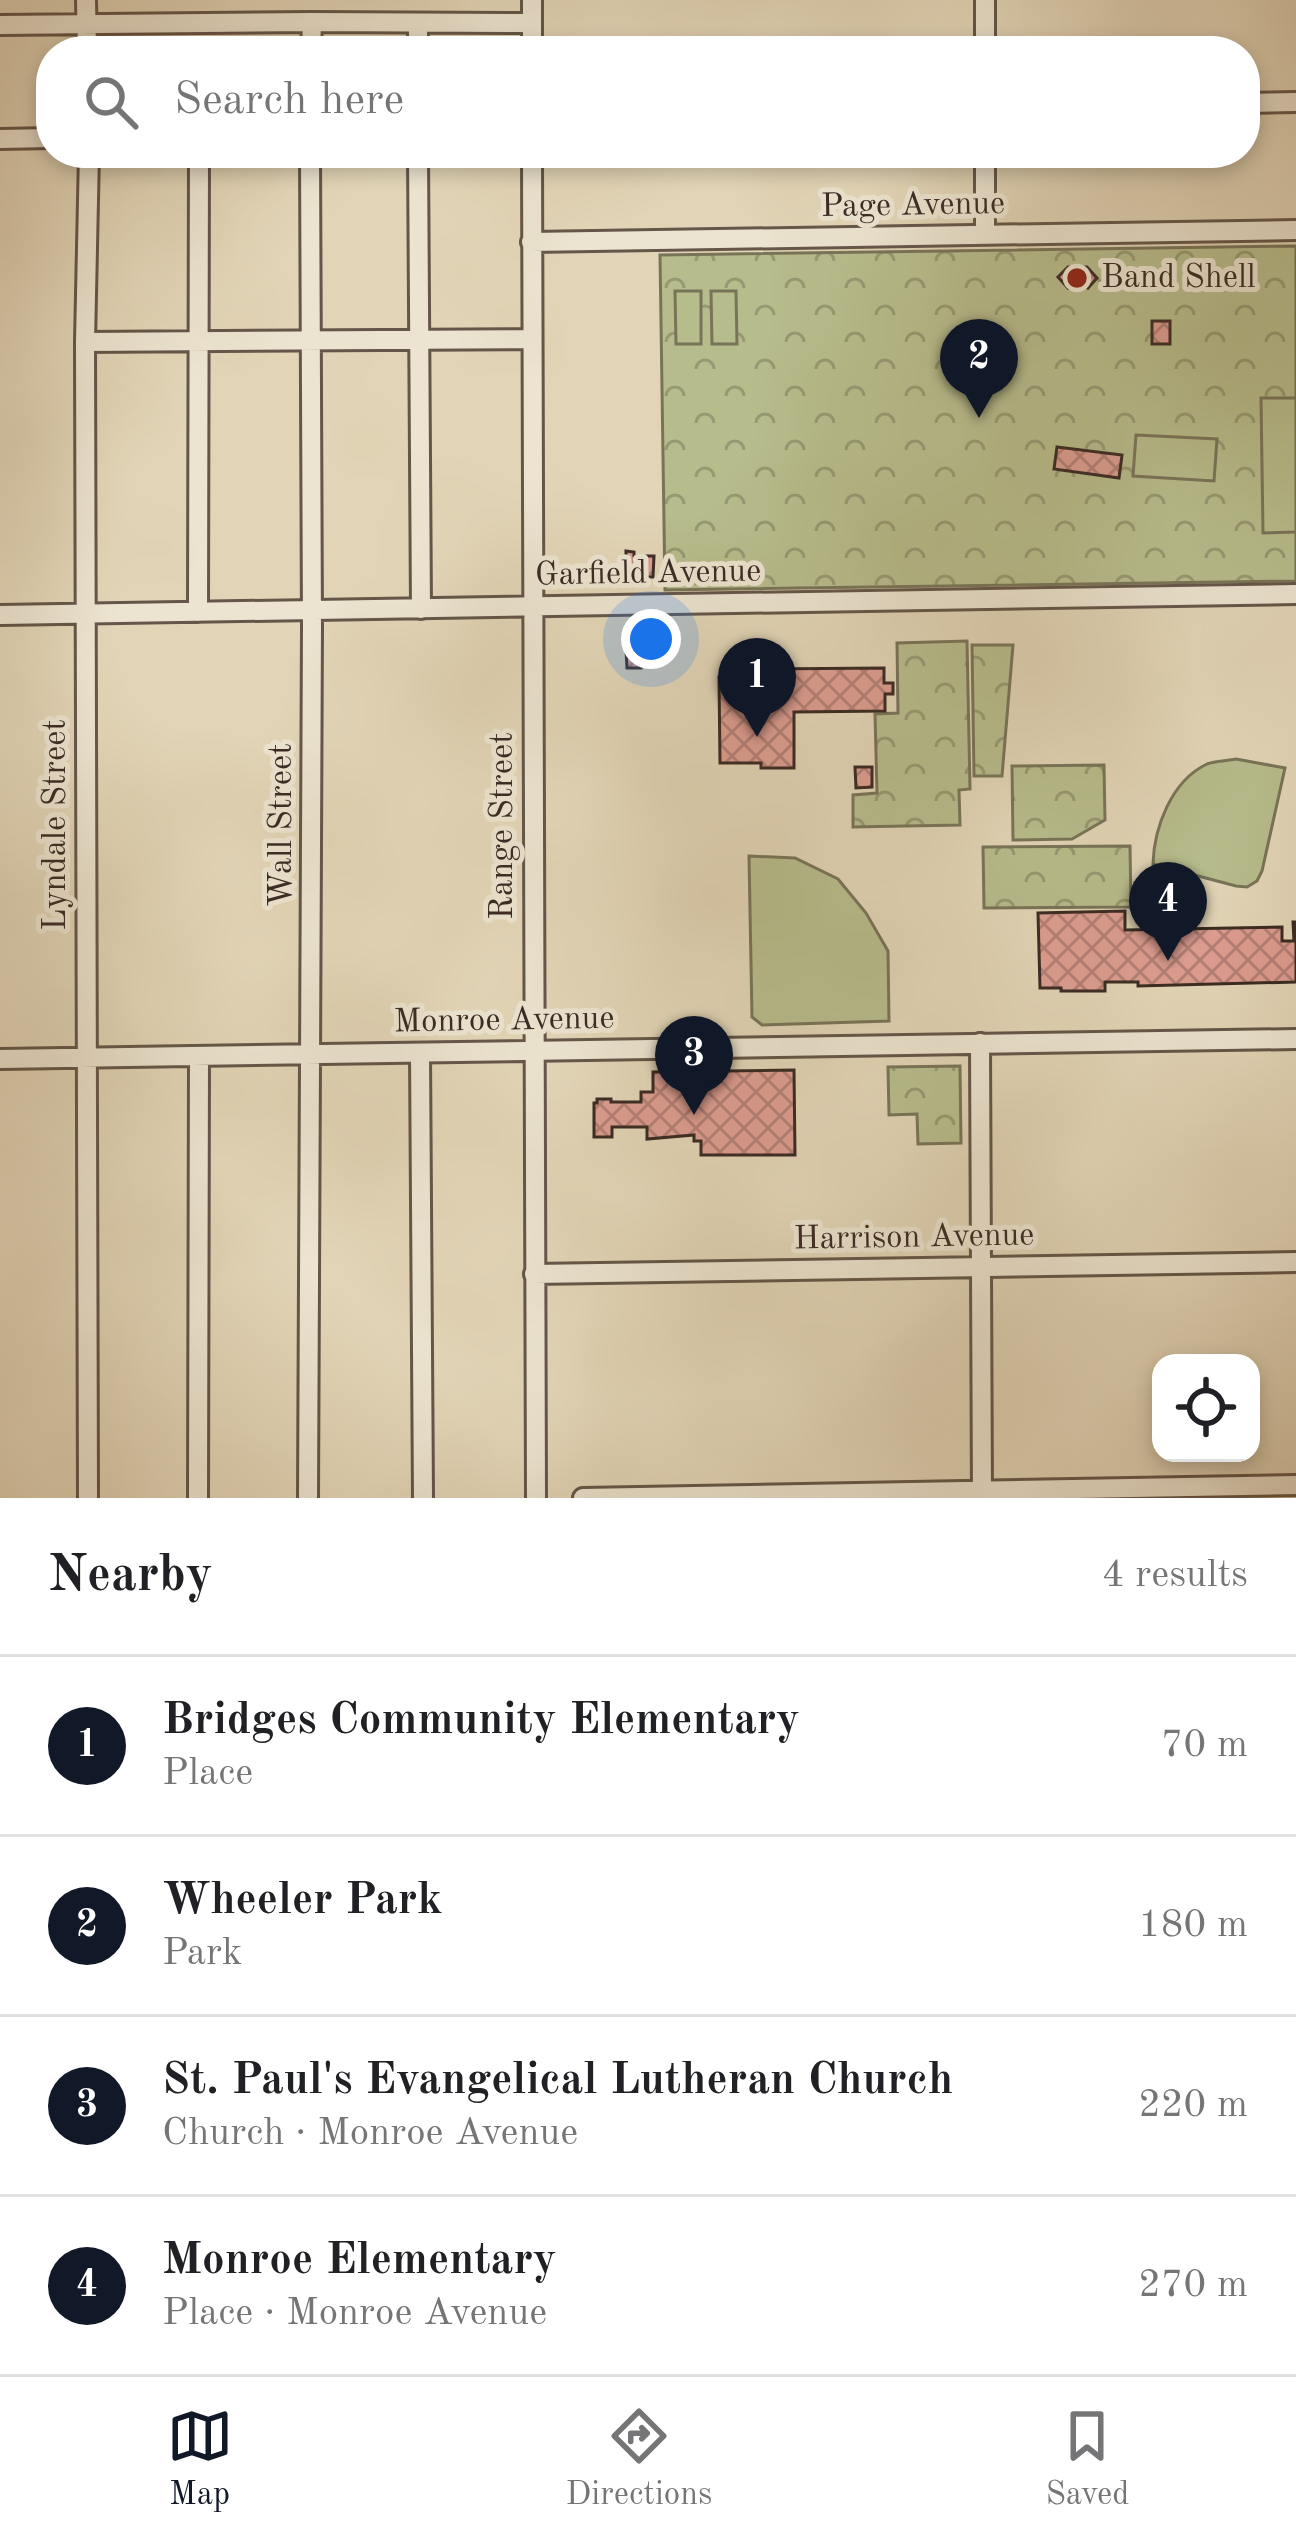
<!DOCTYPE html>
<html lang="en">
<head>
<meta charset="utf-8">
<style>
  :root { --surface:#fff; --page:#f2f2f2; --text:#202124; --muted:#757577; --line:#e0e0e0; --accent:#111827 }
  body { margin:0; font-family:"Old Standard TT",serif; background:var(--page); color:var(--text) }
  .controls { position:absolute; right:36px; bottom:36px; display:grid; overflow:hidden; border-radius:24px; box-shadow:0 6px 18px #0003 }
  .controls button { width:108px; height:108px; display:grid; place-items:center; padding:0; border:0; border-bottom:3px solid var(--line); background:var(--surface); color:var(--text); font:60px sans-serif }
  .you { position:absolute; left:651px; top:639px; width:42px; height:42px; margin:-30px; border:9px solid #fff; border-radius:50%; background:#1a73e8; box-shadow:0 0 0 18px #1a73e833 }
  .badge { display:grid; place-items:center; width:78px; height:78px; border-radius:50%; background:var(--accent); color:#fff; font-size:39px; font-weight:700 }
  .pin { position:absolute; translate:-50% -99px; filter:drop-shadow(0 3px 6px #0008) }
  .pin::after { content:''; position:absolute; top:63px; width:42px; height:36px; background:inherit; clip-path:polygon(0 0,100% 0,50% 100%) }
  .list { margin:0; padding:0; list-style:none }
  h2 { display:flex; justify-content:space-between; align-items:center; height:156px; margin:0; padding:0 48px; font-size:51px }
  h2 small { font-size:39px; font-weight:400; color:var(--muted) }
  .list li { display:grid; grid-template-columns:78px 1fr auto; gap:36px; align-items:center; box-sizing:border-box; height:180px; padding:0 48px; border-top:3px solid var(--line) }
  .list b { display:block; font-size:45px; white-space:nowrap }
  .list p { margin:0; font-size:39px; white-space:nowrap; color:var(--muted) }
  .list em { font-size:39px; font-style:normal; color:var(--muted) }
  .icon { flex:none; width:66px; height:66px; fill:none; stroke:currentColor; stroke-width:2; stroke-linecap:round; stroke-linejoin:round }
  .map { position:relative; flex:none; width:1296px; height:1498px; overflow:hidden }
  .search { position:absolute; background:var(--surface); box-shadow:0 6px 18px #0003; left:36px; right:36px; top:36px; height:132px; display:flex; align-items:center; gap:30px; box-sizing:border-box; padding:0 42px; border-radius:48px; color:var(--muted); font-size:45px }
  .sheet { height:876px; background:var(--surface) }
  nav { display:flex; justify-content:space-around; align-items:center; box-sizing:border-box; height:168px; border-top:3px solid var(--line); background:var(--surface); font-size:33px; color:var(--muted) }
  nav a { display:grid; justify-items:center; gap:6px }
  nav .on { color:var(--accent) }
  .map>svg:first-child { display:block }
  .park { fill:url(#park-crowns); stroke:#787458; stroke-width:3 }
  .garden { fill:#b7bc8c; stroke:#787458; stroke-width:3 }
  .building { fill:url(#building-cross-hatch); stroke:#3a2b24; stroke-width:3 }
  .lines { fill:none; stroke-linecap:round; stroke-linejoin:round }
  .minor-casing { stroke:#645649; stroke-width:24 }
  .minor { stroke:#ece4d0; stroke-width:18 }
  .poi-dot { fill:#8f2418; stroke:#ece4d0; stroke-width:4.5 }
  .labels { text-anchor:middle; dominant-baseline:central; stroke-width:10; stroke-linejoin:round; paint-order:stroke }
  .street-label { font-size:33px; fill:#3a2b24; stroke:#ece4d0 }
  .poi-label { font-size:33px; fill:#3a2b24; stroke:#ece4d0; text-anchor:start }
</style>
</head>
<body>
<div class="map">
<svg width="1296" height="1498" viewBox="0 0 1296 1498">
  <defs>
    <pattern id="park-crowns" width="20" height="18" patternUnits="userSpaceOnUse" patternTransform="scale(3)"><rect width="20" height="18" fill="#b7bc8c"/><path d="M2 6a3 3 0 1 1 6 0M12 15a3 3 0 1 1 6 0" fill="none" stroke="#969972"/></pattern>
    <pattern id="building-cross-hatch" width="8" height="8" patternUnits="userSpaceOnUse" patternTransform="scale(3)"><rect width="8" height="8" fill="#dd9d91"/><path d="M0 0l8 8M0 8l8-8" fill="none" stroke="#b48076"/></pattern>
  </defs>
  <rect width="100%" height="100%" fill="#e2d5b7"/>
  <filter id="stains"><feTurbulence type="fractalNoise" baseFrequency=".00167" numOctaves="4"/><feColorMatrix values="0 0 0 0 .2 0 0 0 0 .09 0 0 0 0 .02 0 0 0 .5 -.17"/></filter>
  <radialGradient id="worn" r=".72"><stop offset=".6" stop-color="#630" stop-opacity="0"/><stop offset="1" stop-color="#630" stop-opacity=".3"/></radialGradient>
  <path class="park" d="M1296,246V581L665,590L660,255Z
    M967,641L970,789L959,790L960,825L853,827V795L877,793L875,714L898,713L897,643Z
    M972,645H1013L1002,776H974Z
    M1104,765L1105,820L1072,839L1013,840L1012,766Z
    M1130,846L1131,907L984,908L983,847Z
    M960,1066L961,1143L918,1144L917,1114L889,1115L888,1067Z"/>
  <path class="garden" d="M675,291H701V344H676Z
    M711,291H736L737,344H712Z
    M1261,398H1296V532L1263,533Z
    M1136,435L1217,439L1214,481L1133,476Z
    M1236,759L1285,768L1262,871L1257,881L1247,887L1236,886L1153,864C1154,828 1171,781 1207,764C1215,761 1227,761 1236,759Z
    M749,856L795,858L838,879L866,913L888,951L889,1021L762,1025L752,1017Z"/>
  <path class="building" d="M1068,267H1087L1097,278L1088,288L1082,282H1074L1068,288L1058,277Z
    M1152,321H1170V344H1152Z
    M1057,447L1122,455L1119,478L1054,469Z
    M626,551L634,552V556H654L653,577H626Z
    M626,651H641V668H627Z
    M884,668V683H893V694H885V711L794,712V768H761V763H720L719,677H747V669Z
    M855,767H872V787L856,788Z
    M1183,882V902L1136,903L1135,883Z
    M1125,911V930L1282,927V941H1294L1293,922H1296V982L1138,986V982H1105V991H1061V988H1040L1038,913Z
    M794,1070L795,1155H701V1141H694V1135L647,1139V1127H612V1137H594V1103H597V1099H611V1102H641V1092H653V1072Z"/>
  <g class="lines">
    <g class="minor-casing">
      <path id="minor" d="M86,0L87,51
        M532,0V51
        M985,0V51
        M0,25L312,22L532,23
        M311,51L312,22
        M418,51V23
        M1245,103L1296,102
        M0,139L51,138
        M418,153L421,609
        M532,153L536,1498
        M985,153V235
        M531,242L1296,230
        M85,342L532,339
        M198,612L199,153
        M0,615L1296,594
        M980,1043L982,1498
        M420,1053L423,1498
        M0,1059L1296,1039
        M534,1274L1296,1262
        M88,1498L85,342L89,153
        M198,1498L199,1056
        M308,1498L312,626L310,153
        M583,1498L1296,1485"/>
    </g>
    <use href="#minor" class="minor"/>
  </g>
  <circle class="poi-dot" cx="1077" cy="278" r="12"/>
  <g class="labels">
    <g class="street-label">
      <text transform="translate(913 206) rotate(-1)">Page Avenue</text>
      <text transform="translate(648 574) rotate(-1)">Garfield Avenue</text>
      <text transform="translate(56 825) rotate(-90)">Lyndale Street</text>
      <text transform="translate(282 825) rotate(-90)">Wall Street</text>
      <text transform="translate(503 826) rotate(-90)">Range Street</text>
      <text transform="translate(504 1021) rotate(-1)">Monroe Avenue</text>
      <text transform="translate(914 1238) rotate(-1)">Harrison Avenue</text>
    </g>
    <g class="poi-label">
      <text x="1101" y="278">Band Shell</text>
    </g>
  </g>
  <rect width="100%" height="100%" filter="url(#stains)"/>
  <rect width="100%" height="100%" fill="url(#worn)"/>
</svg>
<div class="controls">
<button><svg class="icon" aria-label="locate" viewBox="0 0 24 24"><circle cx="12" cy="12" r="6"/><path d="M12 2v4M12 18v4M2 12h4M18 12h4"/></svg></button>
</div>
<div class="you"></div>
<div class="pin badge" style="left:757px;top:737px">1</div>
<div class="pin badge" style="left:979px;top:418px">2</div>
<div class="pin badge" style="left:694px;top:1115px">3</div>
<div class="pin badge" style="left:1168px;top:961px">4</div>
<div class="search"><svg class="icon" aria-label="search" viewBox="0 0 24 24"><circle cx="10" cy="10" r="6"/><path d="M15 15l6 6"/></svg>Search here</div>
</div>
<section class="sheet">
<h2>Nearby<small>4 results</small></h2>
<ul class="list">
<li><span class="badge">1</span><div><b>Bridges Community Elementary</b><p>Place</p></div><em>70 m</em></li>
<li><span class="badge">2</span><div><b>Wheeler Park</b><p>Park</p></div><em>180 m</em></li>
<li><span class="badge">3</span><div><b>St. Paul's Evangelical Lutheran Church</b><p>Church · Monroe Avenue</p></div><em>220 m</em></li>
<li><span class="badge">4</span><div><b>Monroe Elementary</b><p>Place · Monroe Avenue</p></div><em>270 m</em></li>
</ul>
</section>
<nav>
<a class="on"><svg class="icon" aria-label="map" viewBox="0 0 24 24"><path d="M3 6l6-2 6 2 6-2v14l-6 2-6-2-6 2zM9 4v14M15 6v14"/></svg>Map</a>
<a><svg class="icon" aria-label="directions" viewBox="0 0 24 24"><path d="M12 3l9 9-9 9-9-9zM9 14v-3h6M13 9l2 2-2 2"/></svg>Directions</a>
<a><svg class="icon" aria-label="saved" viewBox="0 0 24 24"><path d="M7 4h10v16l-5-4-5 4z"/></svg>Saved</a>
</nav>
</body>
</html>
